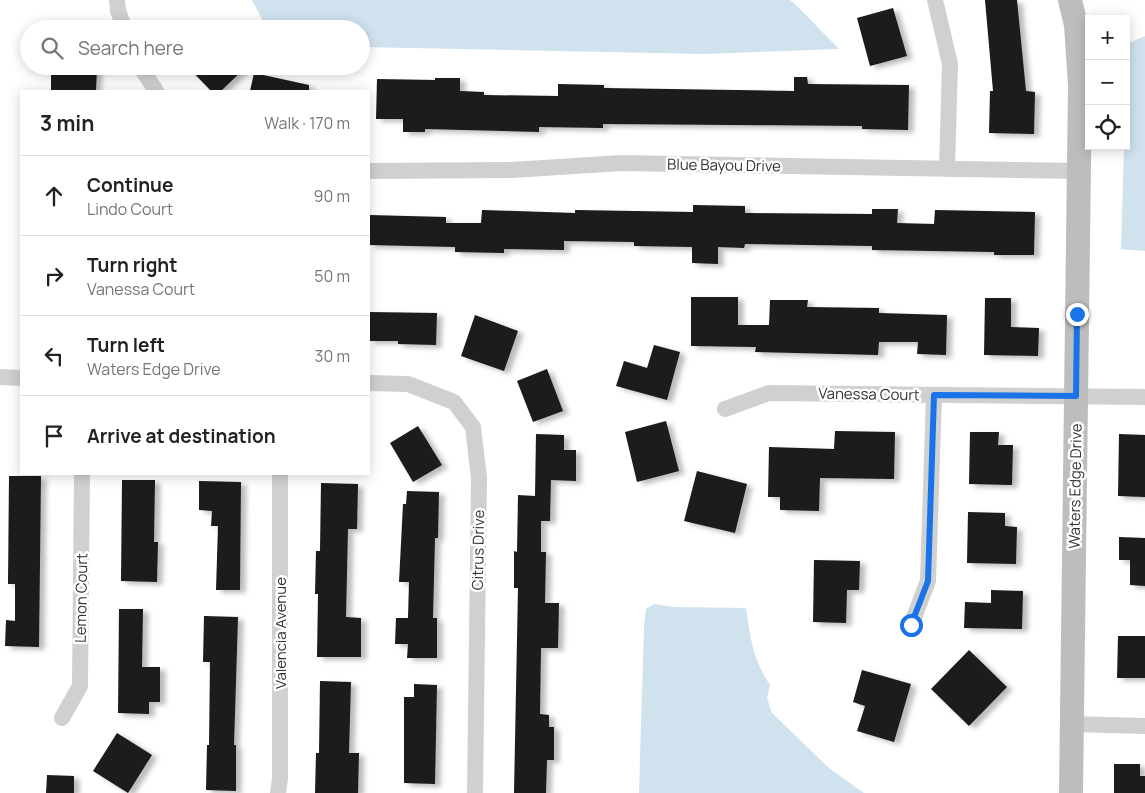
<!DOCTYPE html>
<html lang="en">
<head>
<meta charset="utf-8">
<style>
  :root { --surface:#fff; --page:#f6f6f6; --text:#222; --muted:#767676; --line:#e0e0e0 }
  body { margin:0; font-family:Manrope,sans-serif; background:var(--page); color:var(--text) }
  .controls { position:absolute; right:15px; top:15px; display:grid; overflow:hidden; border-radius:0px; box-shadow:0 2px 12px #0003 }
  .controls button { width:45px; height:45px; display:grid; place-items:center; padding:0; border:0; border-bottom:1px solid var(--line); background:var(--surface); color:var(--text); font:25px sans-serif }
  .stop { position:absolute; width:15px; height:15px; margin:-11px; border:4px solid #1a73e8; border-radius:50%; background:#fff }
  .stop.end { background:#1a73e8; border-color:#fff; box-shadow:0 1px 5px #0008 }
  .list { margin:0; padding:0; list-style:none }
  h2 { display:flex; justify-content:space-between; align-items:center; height:65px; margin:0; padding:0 20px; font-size:21px }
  h2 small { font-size:16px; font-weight:400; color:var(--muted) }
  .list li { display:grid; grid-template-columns:32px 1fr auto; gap:15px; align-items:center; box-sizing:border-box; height:80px; padding:0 20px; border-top:1px solid var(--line) }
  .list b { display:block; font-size:19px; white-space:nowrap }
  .list p { margin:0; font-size:16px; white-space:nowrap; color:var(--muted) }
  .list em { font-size:16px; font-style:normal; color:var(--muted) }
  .icon { flex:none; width:28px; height:28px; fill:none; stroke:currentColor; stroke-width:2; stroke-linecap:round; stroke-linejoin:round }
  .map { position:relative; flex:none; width:1145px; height:793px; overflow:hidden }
  .search { position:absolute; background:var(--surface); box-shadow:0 2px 12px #0003; left:20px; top:20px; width:350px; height:55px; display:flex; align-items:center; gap:12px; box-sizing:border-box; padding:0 18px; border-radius:28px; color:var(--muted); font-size:19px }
  .panel { position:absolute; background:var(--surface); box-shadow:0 2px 12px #0003; left:20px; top:90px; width:350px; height:385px; border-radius:0px }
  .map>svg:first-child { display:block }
  .water { fill:#cfe2ee }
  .building { fill:#1a1a1a; filter:url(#shadow) }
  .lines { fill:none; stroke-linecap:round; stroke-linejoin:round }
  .street { stroke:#d0d0d0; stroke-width:16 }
  .secondary { stroke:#bdbdbd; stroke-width:24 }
  .route { stroke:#1a73e8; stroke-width:6 }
  .labels { text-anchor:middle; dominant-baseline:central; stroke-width:5; stroke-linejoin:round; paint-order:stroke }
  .street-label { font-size:15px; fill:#333; stroke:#fff }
</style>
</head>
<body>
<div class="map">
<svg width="1145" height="793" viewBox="0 0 1145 793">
  <defs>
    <filter id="shadow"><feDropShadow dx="5.5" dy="3" stdDeviation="2.5" flood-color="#0004"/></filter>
  </defs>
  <rect width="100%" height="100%" fill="#fff"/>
  <path class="water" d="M252,0H790L797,6L839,49L704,54L361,47V29H267Z
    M1145,36V251L1121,249L1124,146H1126L1127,44Z
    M654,604L674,607L746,608C751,640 752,657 770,685L767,698L772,713L829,768L864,793H639L644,626L646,609Z"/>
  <path class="building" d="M985,0H1017L1026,91L1035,92L1034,134L989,133L990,91H993Z
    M893,8L907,56L870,66L857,18Z
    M187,66H247L221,91H211Z
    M51,67L97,68L96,91H51Z
    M254,73L309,85V91H250Z
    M794,77H807L808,84L909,85L908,130L862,129V126L603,124V128L539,127V132L425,129V132H403V119H376L377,79L435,80V78H460V91L484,92V95L558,96V84L604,85V88L794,91Z
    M693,205L745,206V213L872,214V209H898L897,223L934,224L935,210L1035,212L1034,255H994V252L872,250V246L745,244L744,248L718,247V264L692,263V247L634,246V242L564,241V250L504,249V253L455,252V247L369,245V215L446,217V223H481L482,210L575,213V210L693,212Z
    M691,297H738V325H769L770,300H808L807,307L879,308V313L947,315L946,355L917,354L918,342H879L878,355L755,352L756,347L691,346Z
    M985,298H1011V327L1039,328L1038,356L984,355Z
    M369,312L437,313L436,345L398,344V341H369Z
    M475,315L518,331L504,371L461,356Z
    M654,345L680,352L667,400L616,386L624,361L647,368Z
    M547,369L563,411L533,422L517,381Z
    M666,421L679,471L637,482L625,432Z
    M418,426L442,465L413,482L390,443Z
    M835,431L895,432L894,479L820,478L819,511L780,510V497H768L769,447L834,449Z
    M970,432H999L998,445H1013L1012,485L969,484Z
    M536,434L564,435V450H576V481L551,480L550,521H541V552H546L545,603H559L558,648H541L540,714L549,715V727H554V760H547L546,793H514L518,588H514V551L517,552L518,495L535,496Z
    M1119,434L1145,435V497L1118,496Z
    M697,471L747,484L735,533L684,521Z
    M9,476H41L39,647L5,646L6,620L15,621V584H8Z
    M122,480H155L154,542H158L157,582L121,581Z
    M199,481L241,482L240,590H216L218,526H211L212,511L199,510Z
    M321,483L358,484L357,529H348L346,617L361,618V657H317L318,594H315L316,551H320Z
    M407,491L439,492L438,538H435L433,618H437V658H407L408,644H395L396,618H408L409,582H399L403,504H406Z
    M968,512L1005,513V526L1017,527L1016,564L967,563Z
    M1119,537L1145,538V586L1130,585V560H1119Z
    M814,560L860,561L859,590H847L846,623L813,622Z
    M991,590L1023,591L1022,629L964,628L965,602L991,603Z
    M119,609H143L142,667H160V702H149V714L118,713Z
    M204,616L238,617L234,745H236V791L206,790L207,745H209L210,662H203Z
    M1118,636H1145V678H1117Z
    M969,650L1007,687L969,726L931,689Z
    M862,670L911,684L894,742L857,731L865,706L853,702Z
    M320,681L351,682L349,753H359L358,793H315L316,753H319Z
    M414,684L437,685L435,784L404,783V697H414Z
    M117,733L152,755L128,793L93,771Z
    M1114,764H1140V776H1145V793H1114Z
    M47,775L74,776V793H46Z"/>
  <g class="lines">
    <path class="street" d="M117,0L118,11L125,29
      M935,0L950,64L947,169
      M140,66L156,91
      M369,171L512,170L622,163L1080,171
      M0,377L21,378
      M369,383L408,384L454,402L473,427L479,478L475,793
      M725,409L769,393L1145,397
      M911,625L928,581L934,395
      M62,718L80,686L82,474
      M1072,724L1145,726
      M278,793L280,778V474"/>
    <path class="secondary" d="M1070,0L1076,25L1080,85L1071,793"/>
  </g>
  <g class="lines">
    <path class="route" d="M911,625L928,581L934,395L1076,396L1077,314"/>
  </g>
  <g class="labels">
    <g class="street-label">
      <text transform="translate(724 165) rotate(1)">Blue Bayou Drive</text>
      <text transform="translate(869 394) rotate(1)">Vanessa Court</text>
      <text transform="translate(1075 486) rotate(-89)">Waters Edge Drive</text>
      <text transform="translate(478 550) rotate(-89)">Citrus Drive</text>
      <text transform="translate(81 598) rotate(-89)">Lemon Court</text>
      <text transform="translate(280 633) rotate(-90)">Valencia Avenue</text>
    </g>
  </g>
</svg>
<div class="controls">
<button>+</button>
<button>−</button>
<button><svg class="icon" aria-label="locate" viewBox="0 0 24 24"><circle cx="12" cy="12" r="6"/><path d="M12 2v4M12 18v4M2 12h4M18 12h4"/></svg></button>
</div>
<div class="stop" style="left:911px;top:625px"></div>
<div class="stop end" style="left:1077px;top:314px"></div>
<div class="search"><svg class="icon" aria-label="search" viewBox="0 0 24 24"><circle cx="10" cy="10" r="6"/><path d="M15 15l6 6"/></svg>Search here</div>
<section class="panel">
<h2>3 min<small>Walk · 170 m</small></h2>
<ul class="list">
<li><svg class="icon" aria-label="ahead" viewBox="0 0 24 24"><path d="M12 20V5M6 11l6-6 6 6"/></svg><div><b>Continue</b><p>Lindo Court</p></div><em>90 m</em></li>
<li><svg class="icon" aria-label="right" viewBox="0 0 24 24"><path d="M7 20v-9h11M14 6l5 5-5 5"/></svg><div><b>Turn right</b><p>Vanessa Court</p></div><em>50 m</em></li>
<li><svg class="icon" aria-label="left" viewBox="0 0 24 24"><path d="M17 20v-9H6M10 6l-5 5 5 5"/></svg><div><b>Turn left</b><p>Waters Edge Drive</p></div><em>30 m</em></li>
<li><svg class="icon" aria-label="arrive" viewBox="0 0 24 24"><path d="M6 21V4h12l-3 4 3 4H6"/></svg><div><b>Arrive at destination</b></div></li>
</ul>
</section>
</div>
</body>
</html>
